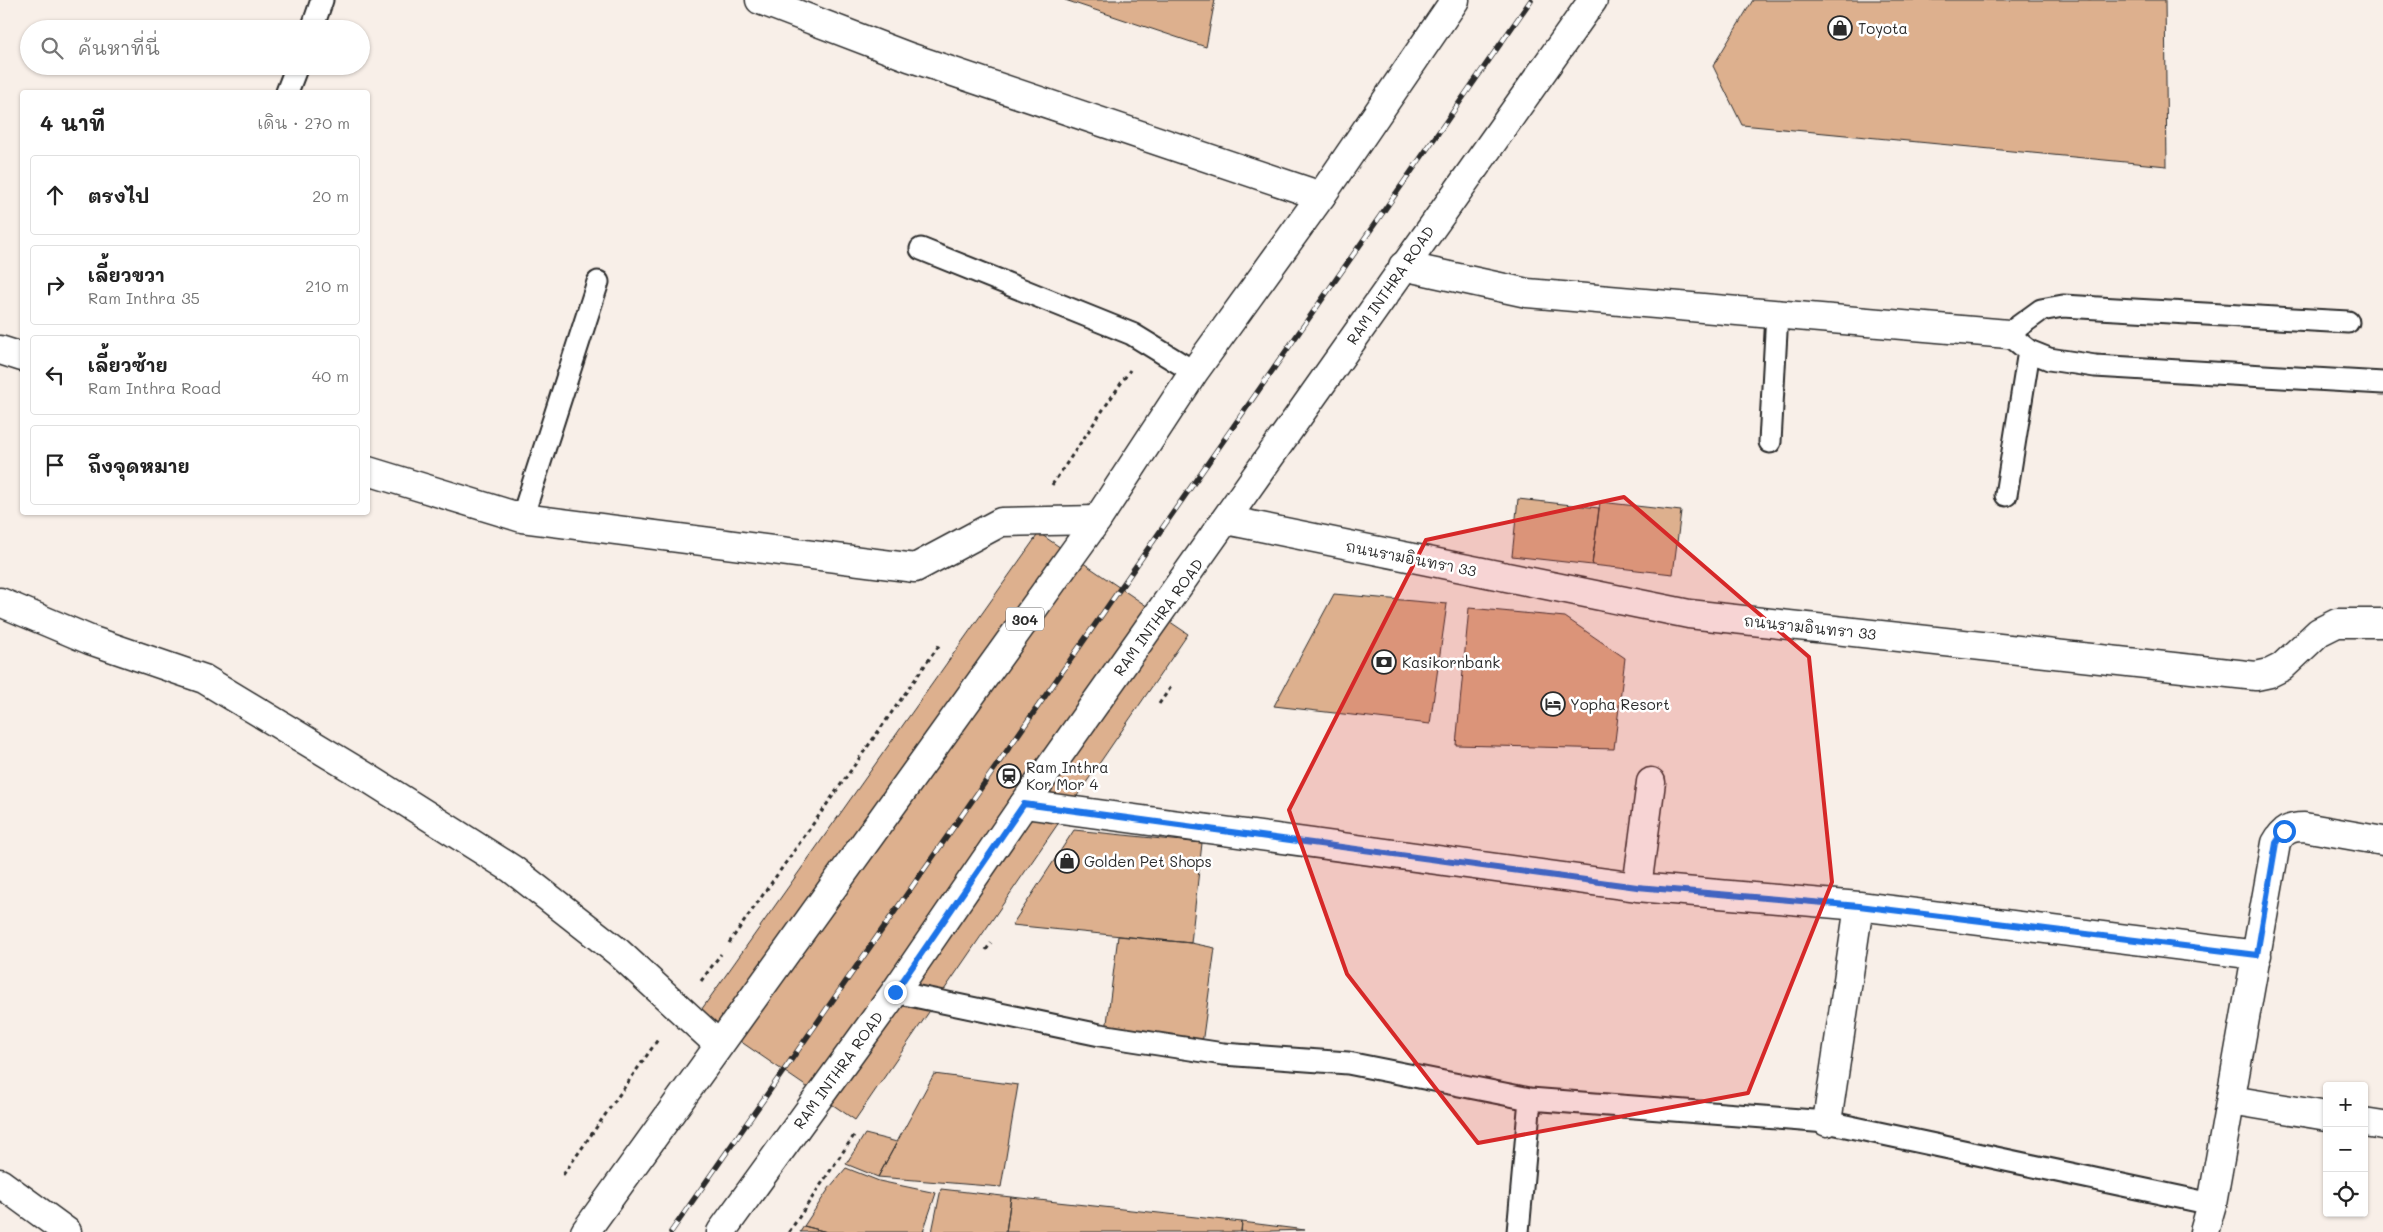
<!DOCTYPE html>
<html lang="th">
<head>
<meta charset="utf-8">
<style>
  :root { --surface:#fff; --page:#f6f6f6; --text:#222; --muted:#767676; --line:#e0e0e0 }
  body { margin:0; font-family:Mali,"Playpen Sans Thai",sans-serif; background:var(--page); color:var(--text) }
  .controls { position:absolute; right:15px; bottom:15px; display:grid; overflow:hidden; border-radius:5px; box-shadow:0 1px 4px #0004 }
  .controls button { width:45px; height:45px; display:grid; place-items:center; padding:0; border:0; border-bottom:1px solid var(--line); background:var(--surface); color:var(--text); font:25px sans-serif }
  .stop { position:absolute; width:15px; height:15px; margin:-11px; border:4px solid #1a73e8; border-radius:50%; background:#fff }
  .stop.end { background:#1a73e8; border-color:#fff; box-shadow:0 1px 5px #0008 }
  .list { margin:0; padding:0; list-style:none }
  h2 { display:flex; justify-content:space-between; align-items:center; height:65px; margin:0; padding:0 20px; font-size:21px }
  h2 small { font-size:16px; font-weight:400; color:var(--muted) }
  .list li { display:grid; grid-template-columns:32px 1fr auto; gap:15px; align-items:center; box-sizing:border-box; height:80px; margin:0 10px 10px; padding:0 10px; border:1px solid var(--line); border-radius:5px }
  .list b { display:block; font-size:19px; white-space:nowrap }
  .list p { margin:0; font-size:16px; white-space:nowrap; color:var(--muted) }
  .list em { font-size:16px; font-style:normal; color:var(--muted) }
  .icon { flex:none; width:28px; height:28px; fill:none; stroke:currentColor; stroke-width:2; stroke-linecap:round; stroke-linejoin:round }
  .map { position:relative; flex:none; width:2383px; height:1232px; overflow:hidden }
  .search { position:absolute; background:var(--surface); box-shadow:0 1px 4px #0004; left:20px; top:20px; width:350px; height:55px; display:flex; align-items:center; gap:12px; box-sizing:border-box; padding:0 18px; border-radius:28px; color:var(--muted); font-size:19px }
  .panel { position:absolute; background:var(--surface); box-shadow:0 1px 4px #0004; left:20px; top:90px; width:350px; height:425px; border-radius:5px }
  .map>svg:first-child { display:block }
  .building { fill:#ddb08e; stroke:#2b2b2b }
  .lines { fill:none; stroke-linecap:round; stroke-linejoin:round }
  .service-casing { stroke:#2b2b2b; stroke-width:25 }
  .minor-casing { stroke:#2b2b2b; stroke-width:31 }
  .primary-casing { stroke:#2b2b2b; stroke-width:31 }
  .path { stroke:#2b2b2b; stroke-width:3; stroke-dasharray:4 4; stroke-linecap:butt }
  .service { stroke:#fff; stroke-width:21 }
  .minor { stroke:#fff; stroke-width:28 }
  .primary { stroke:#fff; stroke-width:28 }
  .rail-casing { stroke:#2b2b2b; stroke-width:5.5 }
  .rail { stroke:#fff; stroke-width:4; stroke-dasharray:11; stroke-linecap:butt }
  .route { stroke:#1a73e8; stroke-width:6 }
  .marked { fill:#d62828; fill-opacity:0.2; stroke:#d62828; stroke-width:4; stroke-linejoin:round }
  .labels { text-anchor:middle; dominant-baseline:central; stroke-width:5; stroke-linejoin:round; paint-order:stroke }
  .shield { fill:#fff; stroke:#6b6b6b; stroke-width:1 }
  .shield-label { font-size:14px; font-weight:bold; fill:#2b2b2b }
  .poi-label { font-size:15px; fill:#2b2b2b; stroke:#fff; text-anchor:start }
  .street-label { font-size:15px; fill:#2b2b2b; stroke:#fff }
</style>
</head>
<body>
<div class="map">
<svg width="2383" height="1232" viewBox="0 0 2383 1232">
  <rect width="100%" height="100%" fill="#f8efe8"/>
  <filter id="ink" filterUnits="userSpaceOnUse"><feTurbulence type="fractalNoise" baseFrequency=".02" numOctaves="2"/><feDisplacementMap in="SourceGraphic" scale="10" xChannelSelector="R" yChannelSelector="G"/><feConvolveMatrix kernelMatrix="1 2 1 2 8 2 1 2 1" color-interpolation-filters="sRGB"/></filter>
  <g filter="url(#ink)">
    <path class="building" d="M1065,0H1215L1206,47Z
      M1753,0H2165L2167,166L1742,125L1713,66Z
      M1518,499L1599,508L1592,565L1512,556Z
      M1600,502L1681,511L1673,574L1592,565Z
      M1039,533L1188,634L855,1120L699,1013Z
      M1334,594L1447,604L1430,724L1274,706Z
      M1469,608L1565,617L1625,658L1614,749L1456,745Z
      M1074,830L1202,843L1191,943L1012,925Z
      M1118,936L1191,943L1215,948L1202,1044L1106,1031Z
      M934,1074L1018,1085L1001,1187L878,1177Z
      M865,1134L897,1142L878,1177L846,1164Z
      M846,1168L879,1181L936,1193L923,1232H827L804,1226L830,1187Z
      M941,1189L1011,1197L1006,1232H932Z
      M1011,1197L1242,1222L1241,1232H1006Z
      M1242,1222L1305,1230L1241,1232Z
      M804,1226L827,1232H800Z"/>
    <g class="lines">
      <g class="service-casing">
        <path id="service" d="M312,29L322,0
          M287,92L297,66
          M921,249L1132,334L1194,372
          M2348,322L2063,306L2041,310L2008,334L2029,351L2049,359L2095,366L2383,383
          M1770,442L1777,314
          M2006,495L2029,351
          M522,518L598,282
          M895,992L1100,1035L1223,1054L1348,1063L1530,1099L1827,1122L2212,1204
          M1518,1232L1530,1099"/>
      </g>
      <g class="minor-casing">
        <path id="minor" d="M760,0L909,57L1321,196
          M1403,266L1527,293L2008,334
          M0,350L22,357
          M368,471L522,518L915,568L1001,522L1097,520
          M1226,520L1689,614L2256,676L2270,673L2282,667L2319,632L2337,623H2383
          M0,602L90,640L204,679L368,778L512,869L618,952L718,1044
          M1024,804L1637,887L1859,906L2257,955
          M1637,887L1651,782
          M2231,1100L2327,1116
          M1827,1122L1859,906
          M2364,1122L2383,1125
          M0,1183L67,1232
          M2204,1232L2212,1204L2276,843C2283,830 2290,827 2304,827L2383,841"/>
      </g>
      <g class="primary-casing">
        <path id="primary" d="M585,1232L1097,520L1194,372L1321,196L1455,0
          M721,1232L895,992L1024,804L1593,0"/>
      </g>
      <path class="path" d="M1052,485L1130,370
        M1159,704L1171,687
        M729,943L940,644
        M986,950L991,943
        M701,981L721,954
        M563,1175L659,1038
        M789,1232L855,1134"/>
      <use href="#service" class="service"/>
      <use href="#minor" class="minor"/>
      <use href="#primary" class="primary"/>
      <g class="rail-casing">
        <path id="rail" d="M671,1232L1531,0"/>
      </g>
      <use href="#rail" class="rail"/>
    </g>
  </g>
  <g class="lines" filter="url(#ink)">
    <path class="route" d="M895,992L1024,804L1637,887L1859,906L2257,955L2276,843L2284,831"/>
  </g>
  <path class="marked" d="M1624,497L1809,657L1832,882L1748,1093L1478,1143L1347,974L1289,810L1426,540Z"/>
  <defs>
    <g id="shop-ring" transform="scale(1.25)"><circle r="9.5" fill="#fff" stroke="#2b2b2b" stroke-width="1.5"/><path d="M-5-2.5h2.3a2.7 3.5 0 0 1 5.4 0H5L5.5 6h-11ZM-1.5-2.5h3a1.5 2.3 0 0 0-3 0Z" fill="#2b2b2b"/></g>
    <g id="bank-ring" transform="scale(1.25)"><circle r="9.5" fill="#fff" stroke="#2b2b2b" stroke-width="1.5"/><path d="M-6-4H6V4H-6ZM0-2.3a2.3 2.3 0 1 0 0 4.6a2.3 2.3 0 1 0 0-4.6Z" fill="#2b2b2b"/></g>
    <g id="hotel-ring" transform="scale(1.25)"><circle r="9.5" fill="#fff" stroke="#2b2b2b" stroke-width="1.5"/><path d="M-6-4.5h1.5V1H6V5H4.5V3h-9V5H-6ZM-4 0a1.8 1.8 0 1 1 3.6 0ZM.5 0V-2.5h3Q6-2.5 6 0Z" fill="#2b2b2b"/></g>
    <g id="station-ring" transform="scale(1.25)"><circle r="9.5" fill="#fff" stroke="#2b2b2b" stroke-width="1.5"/><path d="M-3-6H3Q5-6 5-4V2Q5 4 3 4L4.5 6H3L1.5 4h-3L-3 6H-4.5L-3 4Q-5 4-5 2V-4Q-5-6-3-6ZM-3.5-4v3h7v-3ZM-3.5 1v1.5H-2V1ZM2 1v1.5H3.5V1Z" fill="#2b2b2b"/></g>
  </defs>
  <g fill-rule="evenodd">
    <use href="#shop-ring" x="1840" y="28"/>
    <use href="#bank-ring" x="1384" y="662"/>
    <use href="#hotel-ring" x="1553" y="704"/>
    <use href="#station-ring" x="1009" y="776"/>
    <use href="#shop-ring" x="1067" y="861"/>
  </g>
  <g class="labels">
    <rect class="shield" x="1006" y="607.5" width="38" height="23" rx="4"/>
    <g class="shield-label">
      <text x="1025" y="619">304</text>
    </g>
    <g class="poi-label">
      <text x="1858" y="28">Toyota</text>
      <text x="1402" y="662">Kasikornbank</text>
      <text x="1570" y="704">Yopha Resort</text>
      <text x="1026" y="767">Ram Inthra<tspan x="1026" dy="17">Kor Mor 4</tspan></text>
      <text x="1084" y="861">Golden Pet Shops</text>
    </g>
    <g class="street-label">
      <text transform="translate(1390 285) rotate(-55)">RAM INTHRA ROAD</text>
      <text transform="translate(1411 558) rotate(11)">ถนนรามอินทรา 33</text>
      <text transform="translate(1158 617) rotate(-54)">RAM INTHRA ROAD</text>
      <text transform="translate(1810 627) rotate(6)">ถนนรามอินทรา 33</text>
      <text transform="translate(838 1070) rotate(-54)">RAM INTHRA ROAD</text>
    </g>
  </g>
</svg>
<div class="controls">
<button>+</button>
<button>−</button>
<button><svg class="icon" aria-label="locate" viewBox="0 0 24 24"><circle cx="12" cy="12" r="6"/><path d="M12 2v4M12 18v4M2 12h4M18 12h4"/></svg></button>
</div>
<div class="stop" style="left:2284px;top:831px"></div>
<div class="stop end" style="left:895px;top:992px"></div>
<div class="search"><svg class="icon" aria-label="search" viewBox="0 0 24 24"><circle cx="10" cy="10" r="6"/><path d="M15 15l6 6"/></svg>ค้นหาที่นี่</div>
<section class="panel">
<h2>4 นาที<small>เดิน · 270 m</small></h2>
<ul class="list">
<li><svg class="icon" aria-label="ahead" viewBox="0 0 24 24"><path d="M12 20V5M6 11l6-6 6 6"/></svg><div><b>ตรงไป</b></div><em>20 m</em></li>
<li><svg class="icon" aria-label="right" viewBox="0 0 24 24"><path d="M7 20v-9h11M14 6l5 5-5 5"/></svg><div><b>เลี้ยวขวา</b><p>Ram Inthra 35</p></div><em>210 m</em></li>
<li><svg class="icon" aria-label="left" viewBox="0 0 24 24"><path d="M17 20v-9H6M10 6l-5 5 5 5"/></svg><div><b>เลี้ยวซ้าย</b><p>Ram Inthra Road</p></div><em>40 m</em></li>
<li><svg class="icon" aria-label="arrive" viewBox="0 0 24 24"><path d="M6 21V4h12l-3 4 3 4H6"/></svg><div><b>ถึงจุดหมาย</b></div></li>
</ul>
</section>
</div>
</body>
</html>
